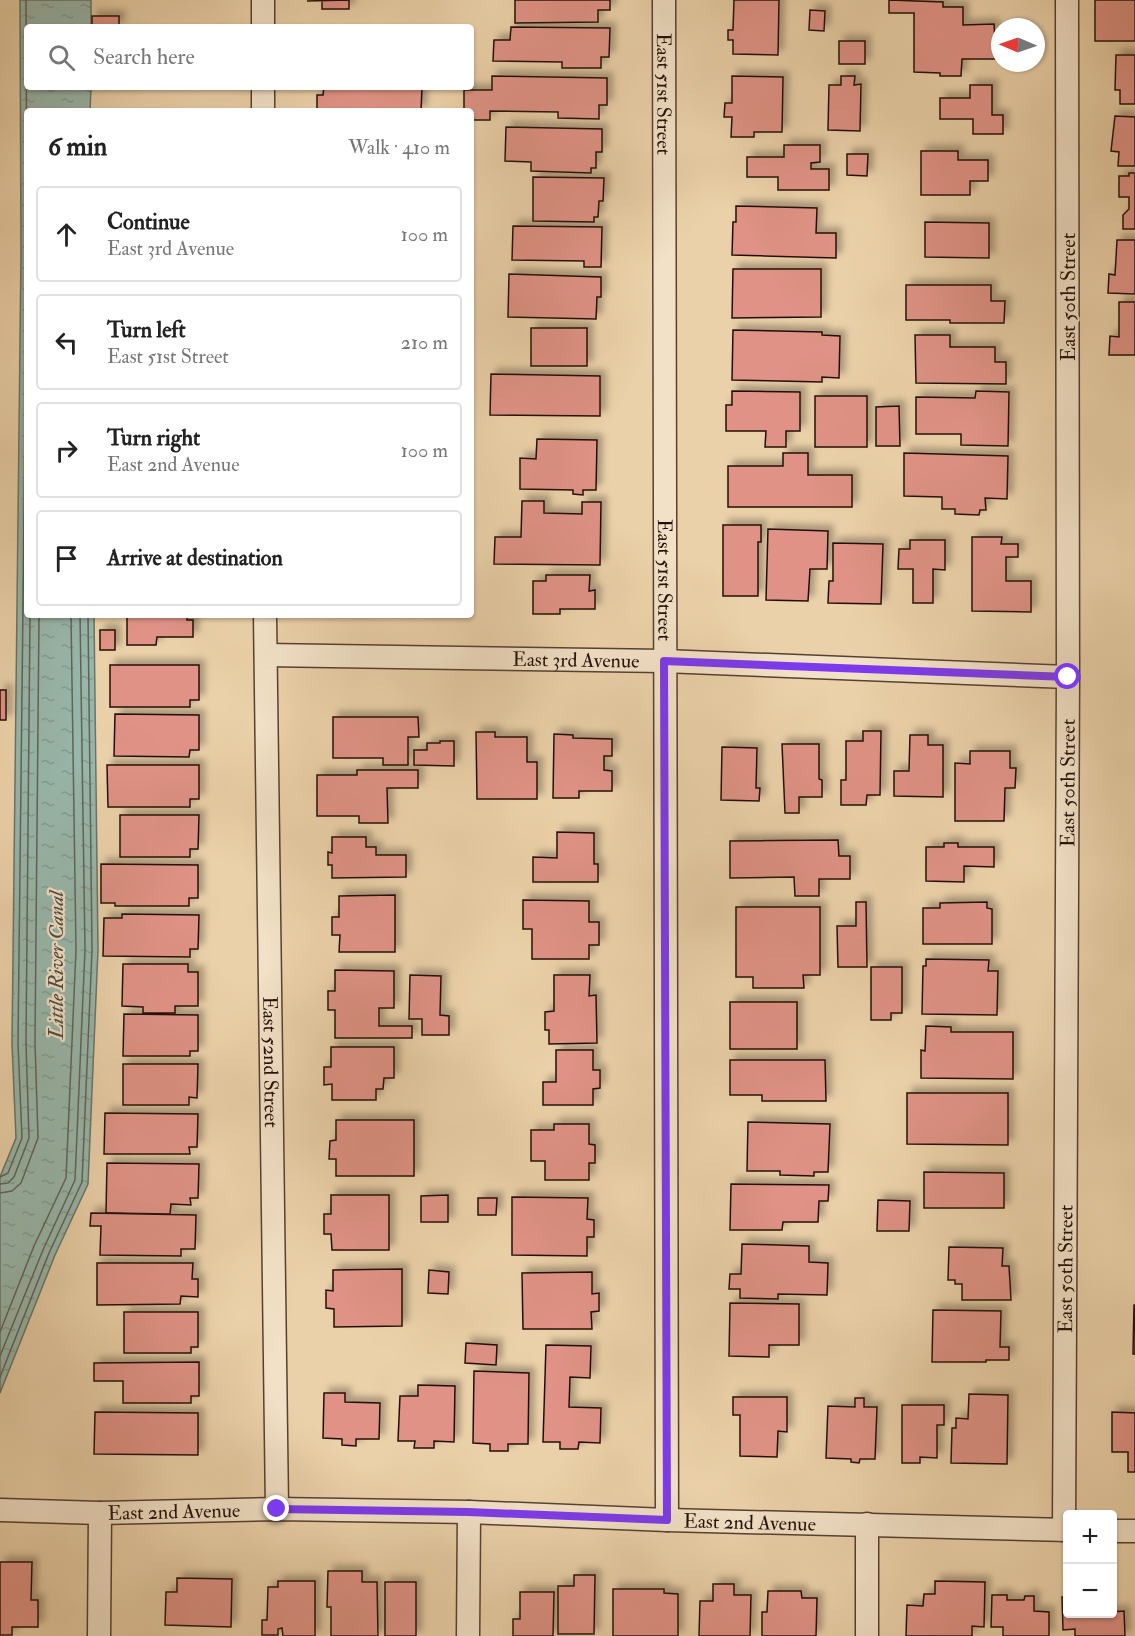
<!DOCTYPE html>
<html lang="en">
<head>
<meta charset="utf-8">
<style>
  :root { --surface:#fff; --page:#f6f6f6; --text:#222; --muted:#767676; --line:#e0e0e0 }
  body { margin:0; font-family:"IM FELL Double Pica",serif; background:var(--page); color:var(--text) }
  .controls { position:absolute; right:18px; bottom:18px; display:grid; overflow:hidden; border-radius:6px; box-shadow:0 2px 4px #0004 }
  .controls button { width:54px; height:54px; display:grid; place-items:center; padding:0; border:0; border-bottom:2px solid var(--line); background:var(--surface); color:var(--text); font:30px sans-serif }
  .compass { position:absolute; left:991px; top:18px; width:54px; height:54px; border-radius:50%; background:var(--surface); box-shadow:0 2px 4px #0004; rotate:272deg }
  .stop { position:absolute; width:18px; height:18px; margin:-14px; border:4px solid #7c3aed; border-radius:50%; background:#fff }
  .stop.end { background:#7c3aed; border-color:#fff; box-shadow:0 2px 6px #0008 }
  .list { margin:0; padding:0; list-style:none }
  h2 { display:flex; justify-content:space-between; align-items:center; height:78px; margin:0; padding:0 24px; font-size:26px }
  h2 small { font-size:20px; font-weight:400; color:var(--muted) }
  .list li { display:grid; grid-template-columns:39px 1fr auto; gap:18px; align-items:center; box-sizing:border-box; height:96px; margin:0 12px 12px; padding:0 12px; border:2px solid var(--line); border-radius:6px }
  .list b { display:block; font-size:22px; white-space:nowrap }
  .list p { margin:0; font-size:20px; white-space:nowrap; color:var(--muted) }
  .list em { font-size:20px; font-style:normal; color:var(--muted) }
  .icon { flex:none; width:33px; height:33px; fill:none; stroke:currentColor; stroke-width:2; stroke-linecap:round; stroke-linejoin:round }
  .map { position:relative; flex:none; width:1135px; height:1636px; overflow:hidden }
  .search { position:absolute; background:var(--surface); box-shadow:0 2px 4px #0004; left:24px; top:24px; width:450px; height:66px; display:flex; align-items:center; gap:15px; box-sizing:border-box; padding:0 21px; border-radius:6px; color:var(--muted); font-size:22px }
  .panel { position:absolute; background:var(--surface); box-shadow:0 2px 4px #0004; left:24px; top:108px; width:450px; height:510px; border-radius:6px }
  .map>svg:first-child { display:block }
  .water { fill:url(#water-ripples); stroke:#6a746a; stroke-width:1.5 }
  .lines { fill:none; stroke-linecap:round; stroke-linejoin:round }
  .shore { stroke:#5e645a; stroke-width:1.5 }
  .building { fill:#df9285; stroke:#241008; stroke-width:1.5; filter:url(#shadow) }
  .minor-casing { stroke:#564030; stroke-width:25 }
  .minor { stroke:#f2e1c7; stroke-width:22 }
  .route { stroke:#7c3aed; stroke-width:8 }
  .labels { text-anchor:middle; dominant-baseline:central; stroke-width:4.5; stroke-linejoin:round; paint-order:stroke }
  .street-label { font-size:20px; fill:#241008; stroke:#f2e1c7 }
  .water-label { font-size:21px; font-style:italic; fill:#4d4a41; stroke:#f2e1c7 }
</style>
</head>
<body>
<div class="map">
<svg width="1135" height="1636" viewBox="0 0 1135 1636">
  <defs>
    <pattern id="water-ripples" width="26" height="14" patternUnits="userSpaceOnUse" patternTransform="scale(1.5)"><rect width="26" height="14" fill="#98b7ab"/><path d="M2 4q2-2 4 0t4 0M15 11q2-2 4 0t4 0" fill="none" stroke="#839c92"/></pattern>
    <filter id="shadow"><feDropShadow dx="5.5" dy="-5.5" stdDeviation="3" flood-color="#0004"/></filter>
  </defs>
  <rect width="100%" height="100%" fill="#ebd1a9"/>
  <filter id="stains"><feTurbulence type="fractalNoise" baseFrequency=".00333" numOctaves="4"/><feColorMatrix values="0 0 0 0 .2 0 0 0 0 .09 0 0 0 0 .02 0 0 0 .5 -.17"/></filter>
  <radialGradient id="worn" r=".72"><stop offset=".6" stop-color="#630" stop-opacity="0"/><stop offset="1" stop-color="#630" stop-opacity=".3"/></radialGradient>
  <path class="water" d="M20,0H91V27H27V87H91L90,111H27V615H94L98,950L88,1184L55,1255L0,1393V1177L16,1138L12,1044L21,255Z"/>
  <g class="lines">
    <path class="shore" d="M0,1177L8,1173L22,1138L18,1043L27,255L26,0
      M0,1184L8,1183L14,1177L29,1138L26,1043L30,615
      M0,1193L12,1191L21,1183L38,1138L35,1043L39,615
      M0,1332L34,1246L66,1178L76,950L71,615
      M0,1356L43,1250L75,1180L85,950L80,615
      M0,1377L49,1253L82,1182L92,950L88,615"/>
  </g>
  <path class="building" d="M349,0V9H322V1H307Z
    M515,0H610V10H598V22L515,23Z
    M734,0H779L778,55L733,54V40H728V30H733Z
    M889,0L943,2V7H963V25L994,24L995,43H1000V59H962L961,76H940V73L914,72V13H889Z
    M1095,0H1135V41H1095Z
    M810,10L825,11L824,31L809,30Z
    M92,16H119V27H92Z
    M511,27L610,28L609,57H601V68H562V62L493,61L494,40H510Z
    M839,41H865V64H839Z
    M1116,55H1135V104H1120V90H1115Z
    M492,76L607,78V105H599V119L558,118V112L490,111V120H471V111H464V90H492Z
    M732,76L783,77L782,132H754V137H731L732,117H724L725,103H732Z
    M841,76H855L854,85L861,84L860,131L828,130L829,85H841Z
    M970,85H992V115H1003V134H973V119H940V98H970Z
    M324,87H422L421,111H317V95H323Z
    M1115,116L1135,117V166H1118L1119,152L1111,151Z
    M506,127L602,129V152H596V168H591V173L531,171V162L505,161Z
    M784,145H820V162L811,163V169H829V190H778V177H747V157H784Z
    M921,151H958V160H988V181H970V195H921Z
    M847,154H868L867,176L847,175Z
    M1129,173H1135V229H1123V215L1129,209V197H1119V176H1129Z
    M533,177L604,178L603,201H599L598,217H594V222L533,221Z
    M736,206L817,208L816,233H836V258L732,255L733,222H736Z
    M925,222L989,223V258L925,257Z
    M513,226L602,227L601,267H584V261L512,260Z
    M1117,240H1135V294L1108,293L1109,274L1115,275Z
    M733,269H821V317L732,318Z
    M509,274L601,277V297H597L596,319L508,317Z
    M906,285H991V301H1005L1004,323H950V320H906Z
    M1119,302H1135V355H1109L1110,336L1119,337Z
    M531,328H587V366H531Z
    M733,330L822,332V335L840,336L839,378L822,377V382L732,380Z
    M915,335H950V347H995V362H1006V384L916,383Z
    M491,374L600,376V416L490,415Z
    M732,391L800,392V431H786V447H765L766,431H726V405H732Z
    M976,391L1009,392L1008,446L961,445V434H916V397L975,398Z
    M815,396H867V447H815Z
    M899,406L900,446H876V407Z
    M537,439L597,440L596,490H583V495L573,494V490L520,489V458L536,459Z
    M783,453H808V475H852V507H728V466H783Z
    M904,453L1008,456L1007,499L985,498L986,510H980L979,515L955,514V509H942V497L904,496Z
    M522,501H544V513L582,514V502H601L600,565L494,564L495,537H521Z
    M723,525H761V542H758V596H723Z
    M768,529L828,531L827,569H810L808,601L766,600Z
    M972,537H1002L1001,544H1018V557H1006V581H1031V612L972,611Z
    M910,540H945V570L933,569V603H913V569H898L899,549H910Z
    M833,543L883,544L881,604L828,603L829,581H833Z
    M546,575H590L589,591L595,590V609H560V614H533V581H546Z
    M127,615H187V620H193V637H157L156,645H127Z
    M100,630H115V650H100Z
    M110,665H199V700H190V707H110Z
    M0,690H6V720H0Z
    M115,714L199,715V750H190L189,757L114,756Z
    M333,717H418L419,737H408V765H383V758H333Z
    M863,731H881L880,795H867L866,805H841V780H846V741H863Z
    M476,732H495V737H527V762H537V799H477Z
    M554,734L573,735V738L612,739V756H604V770L612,771V791H579V798H553Z
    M910,735H928V745H943V797L894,796V771H909Z
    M440,741H454V766L414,765V750H427V743H440Z
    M782,744H819V779L822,780V797H799V813H785Z
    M722,747L757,748L756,788H760L759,801L721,800Z
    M970,751H1010V768H1016L1015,788H1005L1004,821H955V763L970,764Z
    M107,765H199V799H190V807H108Z
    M357,770H418V788H387L388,823H359V816H317V775H357Z
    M120,815H199L198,849H190V857H120Z
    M557,832L594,833V864H598V882H533V857L557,858Z
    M332,837H366V847H376V855H406V877L332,878V865H328V852L332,853Z
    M838,840L839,856H850V879H819V896H795L794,877L730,878V841Z
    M944,843H958V847H994V867L964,866V882L926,881V847H944Z
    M101,864L198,865V898H189V906H115V903H101Z
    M395,895V952H339L340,935H332V917H339V896Z
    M523,900L589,901V922H599V945H589V959H532V929H523Z
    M856,902H866L867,967H838L837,926H856Z
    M987,902V908L992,909V944H923V908H940V903Z
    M736,907H820V975H803L804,988H753V977H736Z
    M122,914L199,915L198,949H190V957L103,956L104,918H122Z
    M926,959L989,960L988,971H998L997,1015L922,1014L923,966H926Z
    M123,964H188V972H198V1006H175V1013H143V1007L122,1006Z
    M871,967H902V1013H891V1020H871Z
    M335,970L394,971V1008H379V1026H412V1038H335V1010H328V991H335Z
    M410,975L441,976L440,1015L449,1016V1035H422V1019H409Z
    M554,975H590L589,996L596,995L597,1043L549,1044V1030H545V1012L554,1011Z
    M730,1002H797V1049H730Z
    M124,1014L198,1015V1051H190V1056H123Z
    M926,1026L951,1027V1032H1013V1079L921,1078V1050L925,1051Z
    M331,1047H394V1078H384L383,1089H376V1100H332V1084L324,1085V1067H331Z
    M556,1050H593V1070H600V1088L593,1089V1105H543V1082H556Z
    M730,1060H825L826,1101H762V1095H730Z
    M123,1064H198L197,1098L189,1097V1105H123Z
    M907,1093H1008V1145L907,1144Z
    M105,1113L198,1114L197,1147H189L190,1154H104Z
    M336,1120H414V1176H336V1159H329L330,1141L336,1140Z
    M748,1122L830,1124L828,1172H814V1176L780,1175V1171H747Z
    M554,1124H589V1144L595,1145V1163H589V1180H545V1161H531V1130H554Z
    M107,1163L199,1164L198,1198H190L191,1205L171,1204L170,1214L106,1213Z
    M924,1172L1004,1173V1208H924Z
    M731,1184L829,1185L828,1201H819L818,1222H783L782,1230H730Z
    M331,1195H389V1250H332L331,1234H324V1214H331Z
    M448,1195V1222H421V1196Z
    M512,1197L588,1198L587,1219L594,1220V1237H587V1256L512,1255Z
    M478,1198H497L496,1215H478Z
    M878,1200L910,1201L909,1231H877Z
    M91,1213L196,1215L195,1249H181V1256L100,1255L101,1226H90Z
    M742,1244L809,1246V1262L828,1263L827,1295L778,1294V1299L740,1298V1289H729L730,1274H741Z
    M949,1247L1003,1248L1002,1266H1009L1011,1300H962V1284H955V1280H948Z
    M97,1263H193L192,1279H198V1297L181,1296L180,1304L97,1305Z
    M402,1269V1326L334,1327V1309L326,1308V1290L333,1291V1270Z
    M429,1270L449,1272L448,1294L428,1293Z
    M592,1272V1294L599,1293V1311L591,1312L592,1329H523L522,1273Z
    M730,1303L799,1304V1345H769V1357L729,1356Z
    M1134,1305H1135V1354H1133Z
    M933,1310L1001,1311L1000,1347H1009V1360H986V1362H932Z
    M124,1312H198V1347H191V1353H124Z
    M466,1343L497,1345L496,1365L465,1363Z
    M546,1345L591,1346L590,1378L570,1377L569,1407L601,1408L600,1443L579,1442L578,1449H560V1442H543Z
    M199,1362V1396H191V1403H123V1381H94V1363Z
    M474,1371L529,1373L528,1444H508V1451H490V1444L473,1443Z
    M418,1385L455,1386L454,1442L434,1441V1448H414L415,1441H398L400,1396H418Z
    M324,1393H345V1402L380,1403L379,1439H356V1446L342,1445V1439L323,1438Z
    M969,1394L1008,1395L1007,1464L951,1463L952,1428H956V1418L968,1419Z
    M733,1397H787V1432L778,1431L777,1457L740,1456V1415H733Z
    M855,1398H864V1407H877L875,1459H860L859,1463L851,1462V1459L826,1458L828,1406L855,1407Z
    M902,1405H944V1425H937V1458L920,1457V1463H902Z
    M95,1412L198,1413V1455L94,1454Z
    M1112,1412L1135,1413V1472H1128V1452H1112Z
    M0,1562H32L31,1600H38V1627H12V1635H0Z
    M328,1571H362V1582H377L378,1636H331V1607H327Z
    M574,1575H595L594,1634H558V1586H574Z
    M177,1578L232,1579L231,1627L165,1625L166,1592H177Z
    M278,1581H315V1636H283L282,1628L278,1629V1635H262V1620H267L268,1587H278Z
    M935,1581L985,1582L984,1627L972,1626V1636H906L907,1605L923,1606L924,1594H935Z
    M385,1582H416V1636H385Z
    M713,1584H734V1595H751L750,1636H699L700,1601H713Z
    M613,1589H664V1593L678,1594V1636H613Z
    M768,1591H801L802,1598H817L816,1636H762V1612H767Z
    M520,1592H554L553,1636H513V1619H520Z
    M992,1595H1007V1600H1024L1025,1596H1034V1611L1049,1612V1636H1003V1627H991Z
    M1062,1597H1068V1614H1112V1612L1124,1611L1125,1636H1075V1629L1063,1630Z"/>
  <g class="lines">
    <g class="minor-casing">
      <g id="minor">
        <path d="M263,0V27"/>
        <path id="s1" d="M664,0L667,1520"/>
        <path d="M263,87V111"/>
        <path id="s2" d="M265,615L277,1509"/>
        <path id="s3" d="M266,655L664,661L1068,677"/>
        <path id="s4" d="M0,1510L100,1513L277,1509L469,1512L667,1520L1068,1530"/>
        <path d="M867,1524V1636"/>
        <path id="s5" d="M1064,1530L1068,677L1067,0"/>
        <path d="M1112,1531H1135"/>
        <path d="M99,1636L100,1513"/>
        <path d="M468,1636L469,1512"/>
      </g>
    </g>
    <use href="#minor" class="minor"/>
  </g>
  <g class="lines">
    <path class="route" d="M277,1509L468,1512L667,1520L664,661L1068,677"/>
  </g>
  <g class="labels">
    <g class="street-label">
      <text stroke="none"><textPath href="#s1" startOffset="94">East 51st Street</textPath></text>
      <text transform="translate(1068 297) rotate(-90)">East 50th Street</text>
      <text stroke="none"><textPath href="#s1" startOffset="580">East 51st Street</textPath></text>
      <text stroke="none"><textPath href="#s3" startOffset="310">East 3rd Avenue</textPath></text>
      <text stroke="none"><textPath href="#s5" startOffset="747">East 50th Street</textPath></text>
      <text stroke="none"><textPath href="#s2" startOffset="447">East 52nd Street</textPath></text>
      <text stroke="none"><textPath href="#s5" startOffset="261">East 50th Street</textPath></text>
      <text stroke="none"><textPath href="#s4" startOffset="174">East 2nd Avenue</textPath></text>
      <text stroke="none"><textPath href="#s4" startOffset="750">East 2nd Avenue</textPath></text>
    </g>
    <g class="water-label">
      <text transform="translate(56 965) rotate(-90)">Little River Canal</text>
    </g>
  </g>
  <rect width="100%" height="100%" filter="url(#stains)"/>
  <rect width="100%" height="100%" fill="url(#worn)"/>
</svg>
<div class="controls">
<button>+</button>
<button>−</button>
</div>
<svg class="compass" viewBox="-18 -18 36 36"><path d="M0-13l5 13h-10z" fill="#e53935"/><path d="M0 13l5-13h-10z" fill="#767676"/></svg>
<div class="stop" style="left:1068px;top:677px"></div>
<div class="stop end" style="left:277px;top:1509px"></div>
<div class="search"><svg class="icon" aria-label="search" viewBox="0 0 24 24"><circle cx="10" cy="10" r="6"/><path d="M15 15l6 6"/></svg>Search here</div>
<section class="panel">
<h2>6 min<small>Walk · 410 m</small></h2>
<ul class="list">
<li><svg class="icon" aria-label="ahead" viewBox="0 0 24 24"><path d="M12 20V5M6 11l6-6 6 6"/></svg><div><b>Continue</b><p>East 3rd Avenue</p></div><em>100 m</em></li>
<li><svg class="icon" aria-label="left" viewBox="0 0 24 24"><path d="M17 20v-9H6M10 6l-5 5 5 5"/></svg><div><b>Turn left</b><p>East 51st Street</p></div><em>210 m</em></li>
<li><svg class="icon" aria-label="right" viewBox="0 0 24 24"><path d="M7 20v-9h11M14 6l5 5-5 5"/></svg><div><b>Turn right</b><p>East 2nd Avenue</p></div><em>100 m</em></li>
<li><svg class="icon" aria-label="arrive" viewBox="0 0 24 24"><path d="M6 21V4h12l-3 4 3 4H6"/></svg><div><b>Arrive at destination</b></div></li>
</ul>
</section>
</div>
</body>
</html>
